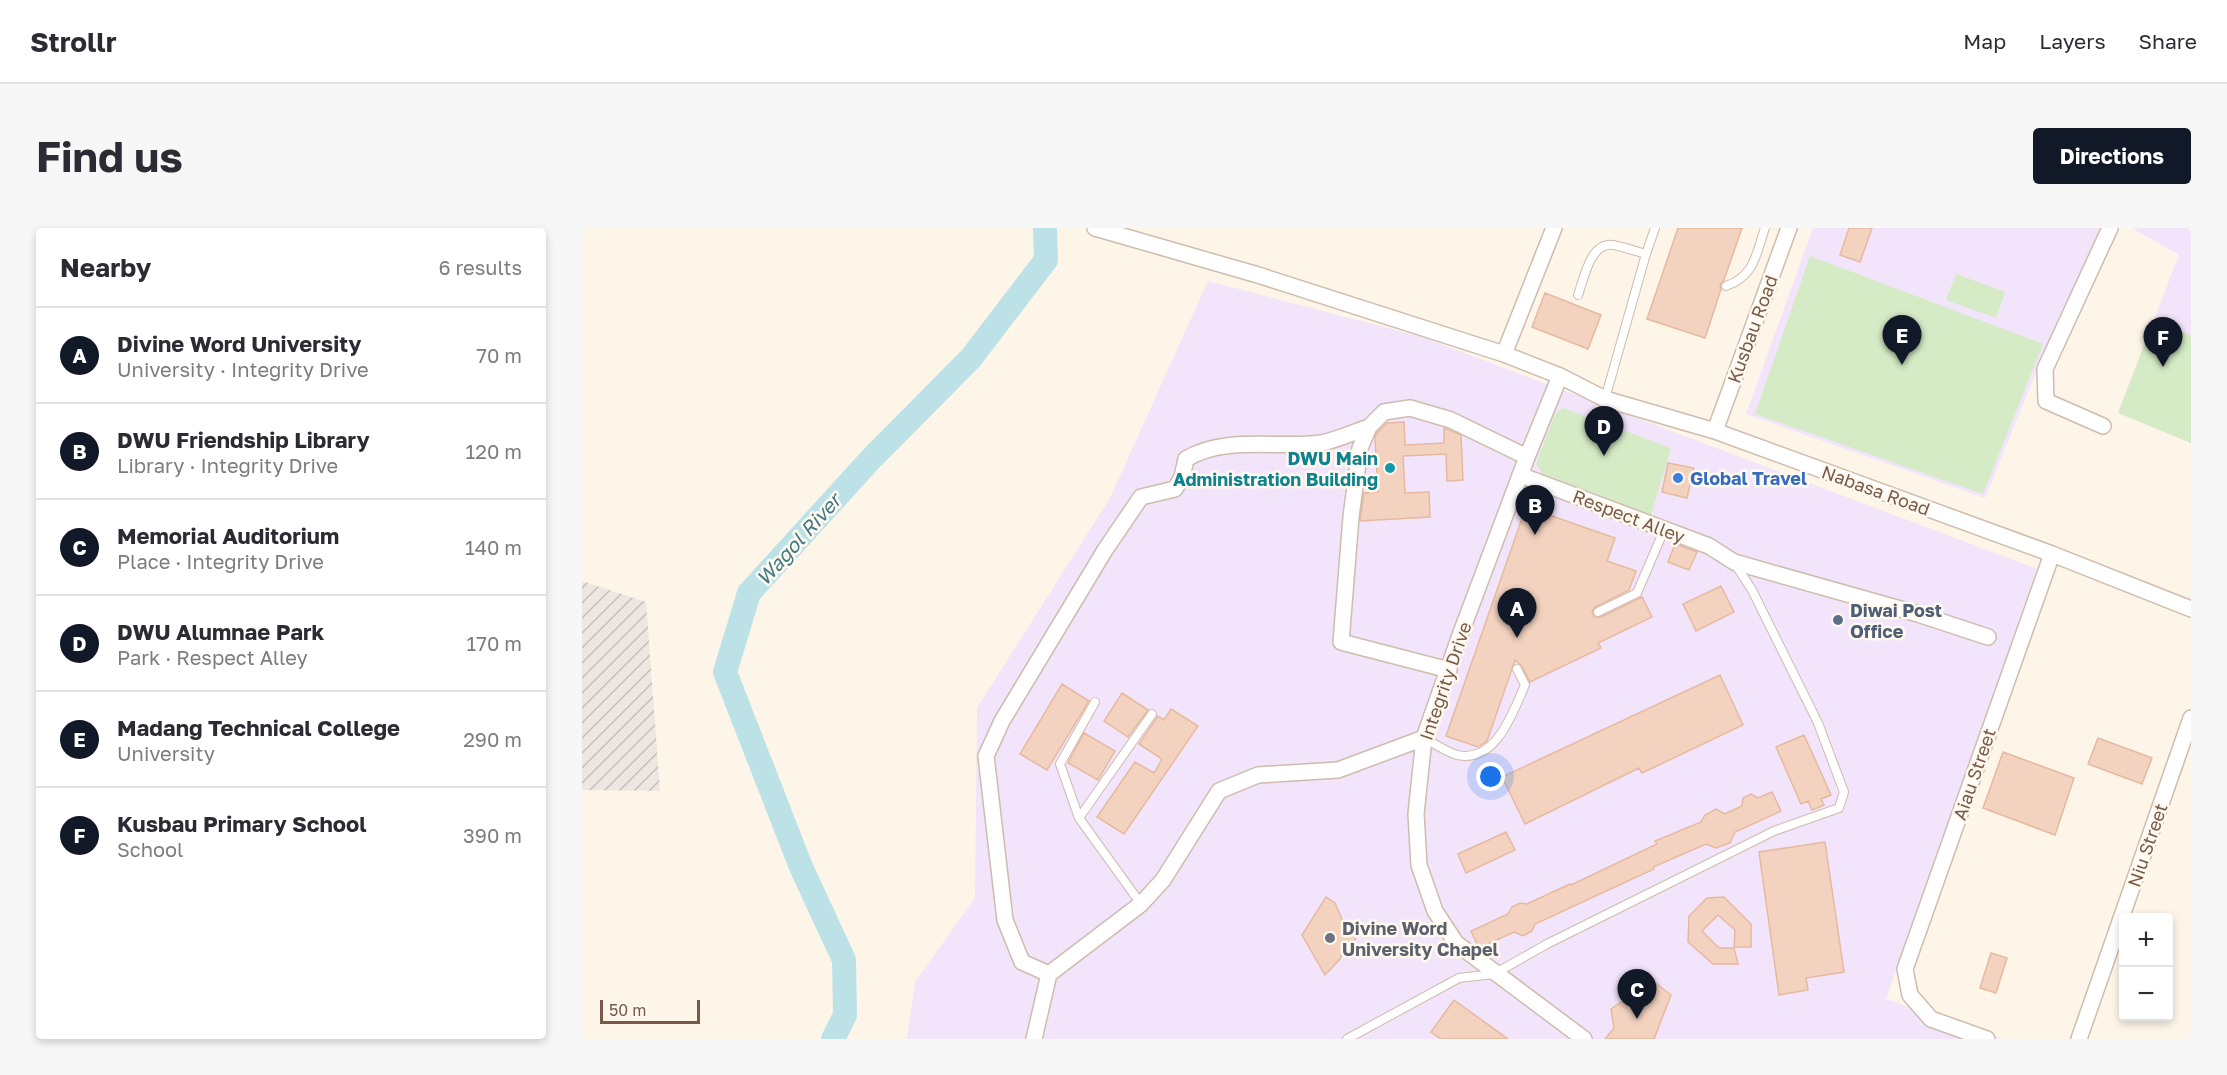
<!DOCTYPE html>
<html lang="en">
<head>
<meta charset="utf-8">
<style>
  :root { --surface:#fff; --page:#f7f7f7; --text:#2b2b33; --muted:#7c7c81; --line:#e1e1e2; --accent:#111827 }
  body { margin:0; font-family:"Golos Text",sans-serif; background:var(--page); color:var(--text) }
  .controls { position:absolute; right:18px; bottom:18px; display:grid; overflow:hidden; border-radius:6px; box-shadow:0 3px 9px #0003 }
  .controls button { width:54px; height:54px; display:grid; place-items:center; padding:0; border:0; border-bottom:2px solid var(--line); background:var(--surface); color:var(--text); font:30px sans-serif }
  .scale { position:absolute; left:18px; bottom:15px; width:100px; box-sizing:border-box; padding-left:6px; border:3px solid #785a4b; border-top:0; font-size:16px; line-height:21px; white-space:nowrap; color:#785a4b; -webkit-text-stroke:4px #fff9ef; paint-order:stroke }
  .you { position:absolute; left:909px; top:549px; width:21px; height:21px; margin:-15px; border:4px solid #fff; border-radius:50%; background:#1a73e8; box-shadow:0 0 0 9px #1a73e833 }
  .badge { display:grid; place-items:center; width:39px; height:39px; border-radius:50%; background:var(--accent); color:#fff; font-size:20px; font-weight:700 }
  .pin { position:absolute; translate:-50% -50px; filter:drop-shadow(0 2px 3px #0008) }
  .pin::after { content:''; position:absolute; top:32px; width:21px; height:18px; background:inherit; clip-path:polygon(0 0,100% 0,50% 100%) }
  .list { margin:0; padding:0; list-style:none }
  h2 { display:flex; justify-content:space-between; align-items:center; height:78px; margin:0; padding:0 24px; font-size:26px }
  h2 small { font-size:20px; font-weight:400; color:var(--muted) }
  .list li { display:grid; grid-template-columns:39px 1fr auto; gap:18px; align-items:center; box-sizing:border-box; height:96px; padding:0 24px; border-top:2px solid var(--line) }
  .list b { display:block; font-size:22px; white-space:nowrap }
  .list p { margin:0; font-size:20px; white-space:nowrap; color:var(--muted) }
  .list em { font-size:20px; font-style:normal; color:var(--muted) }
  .map { position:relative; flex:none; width:1609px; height:811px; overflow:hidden; border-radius:6px }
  header { display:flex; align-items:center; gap:36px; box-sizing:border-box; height:84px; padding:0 30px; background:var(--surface); border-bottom:2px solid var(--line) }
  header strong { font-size:28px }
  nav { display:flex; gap:33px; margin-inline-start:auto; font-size:21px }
  .intro { display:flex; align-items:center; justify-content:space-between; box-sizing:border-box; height:144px; padding:0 36px }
  h1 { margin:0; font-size:42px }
  .button { padding:15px 27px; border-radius:6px; background:var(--accent); color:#fff; font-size:21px; font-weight:700 }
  main { display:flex; gap:36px; padding:0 36px }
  aside { flex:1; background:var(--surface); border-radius:6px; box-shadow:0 3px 9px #0003 }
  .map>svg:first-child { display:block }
  .industrial { fill:url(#industrial-furrows) }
  .education { fill:#f2e4fa }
  .green { fill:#d5ebc6 }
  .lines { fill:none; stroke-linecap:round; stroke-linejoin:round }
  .river { stroke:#bce2e8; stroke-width:24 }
  .building { fill:#f3d3bf; stroke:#e6b99f; stroke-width:1.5 }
  .service-casing { stroke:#cfbcad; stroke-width:10 }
  .minor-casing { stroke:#cfbcad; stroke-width:18 }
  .service { stroke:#fff; stroke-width:8 }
  .minor { stroke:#fff; stroke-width:15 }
  .culture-dot { fill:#0f9aa8; stroke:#fff9ef; stroke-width:2 }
  .shop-dot { fill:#3f7fe0; stroke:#fff9ef; stroke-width:2 }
  .service-dot { fill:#5c6f8a; stroke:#fff9ef; stroke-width:2 }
  .worship-dot { fill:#6b7280; stroke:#fff9ef; stroke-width:2 }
  .labels { text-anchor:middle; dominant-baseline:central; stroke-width:5; stroke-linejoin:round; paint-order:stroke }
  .street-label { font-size:18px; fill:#785a4b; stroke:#fff9ef }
  .culture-label { font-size:18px; font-weight:bold; fill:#0d838f; stroke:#fff9ef; text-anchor:end }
  .shop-label { font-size:18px; font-weight:bold; fill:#366cbe; stroke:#fff9ef; text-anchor:start }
  .service-label { font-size:18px; font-weight:bold; fill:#4e5e75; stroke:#fff9ef; text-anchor:start }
  .worship-label { font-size:18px; font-weight:bold; fill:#5b616d; stroke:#fff9ef; text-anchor:start }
  .water-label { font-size:20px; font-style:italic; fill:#417a84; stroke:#fff9ef }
</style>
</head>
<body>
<header>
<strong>Strollr</strong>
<nav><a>Map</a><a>Layers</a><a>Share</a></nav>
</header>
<div class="intro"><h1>Find us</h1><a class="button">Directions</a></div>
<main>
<aside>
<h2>Nearby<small>6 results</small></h2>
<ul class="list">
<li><span class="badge">A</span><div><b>Divine Word University</b><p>University · Integrity Drive</p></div><em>70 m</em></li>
<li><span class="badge">B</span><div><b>DWU Friendship Library</b><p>Library · Integrity Drive</p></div><em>120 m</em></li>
<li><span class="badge">C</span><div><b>Memorial Auditorium</b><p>Place · Integrity Drive</p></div><em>140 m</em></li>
<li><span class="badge">D</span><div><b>DWU Alumnae Park</b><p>Park · Respect Alley</p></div><em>170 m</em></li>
<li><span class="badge">E</span><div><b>Madang Technical College</b><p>University</p></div><em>290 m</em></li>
<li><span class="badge">F</span><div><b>Kusbau Primary School</b><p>School</p></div><em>390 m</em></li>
</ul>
</aside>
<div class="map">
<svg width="1609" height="811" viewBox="0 0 1609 811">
  <defs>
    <pattern id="industrial-furrows" width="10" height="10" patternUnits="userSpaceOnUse" patternTransform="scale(1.5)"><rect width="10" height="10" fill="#eee7e1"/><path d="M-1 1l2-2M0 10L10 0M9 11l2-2" fill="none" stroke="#c6beb8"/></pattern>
  </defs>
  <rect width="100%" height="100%" fill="#fdf5e8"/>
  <path class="industrial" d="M0,353L64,374L78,563L0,562Z"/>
  <path class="education" d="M1231,0H1522L1477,88L1403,270L1164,186Z
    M1550,0H1609V215L1536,185L1597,27Z
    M626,53L840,109L1455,341L1304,771L1421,811H325L333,754L393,670L395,480L528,270Z"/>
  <path class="green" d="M1228,28L1461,116L1401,266L1173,186Z
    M1374,46L1423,64L1414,90L1364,72Z
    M1571,94L1609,107V215L1536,185Z
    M981,180L1089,220L1069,287L961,246L954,236L973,186Z"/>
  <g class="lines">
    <path class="river" d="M251,811L263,787L262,732L219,639L143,444L167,365L288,232L389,130L464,32L463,0"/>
  </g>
  <path class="building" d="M1096,0H1160L1142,52L1138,57L1139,61L1123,110L1065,91Z
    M1267,0H1290L1278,34L1258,27Z
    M963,65L1019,87L1006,121L950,99Z
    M822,194L823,217L862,215V200L879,207L881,252L865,253L864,226L821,228L823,265L847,264L848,289L778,293L782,265L796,264L793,209L795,205L805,195Z
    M1086,235L1112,240L1105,270L1080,264Z
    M944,279L1033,310L1025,333L1054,343L1047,362L1013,379L1010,383L1012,389H1019L1060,369L1070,389L1016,415L1019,420L948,454L940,438L933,432L905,513L896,519L864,508Z
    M1093,316L1115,324L1107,342L1086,334Z
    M1139,358L1152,384L1114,403L1101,376Z
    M1138,447L1161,497L1060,545L1057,540L943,596L920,549Z
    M480,456L507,473L465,542L438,526Z
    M540,465L566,482L546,509L522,493Z
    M589,481L616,498L542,606L515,589L553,534L572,545L580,531L557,516L576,488L582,492Z
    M502,505L533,523L516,552L486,535Z
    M1222,507L1249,567L1239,571L1242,577L1230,582L1226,573L1219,576L1194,519Z
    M1516,510L1570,530L1560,556L1506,536Z
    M1421,524L1492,550L1473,607L1401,580Z
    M1190,564L1199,583L1153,604L1148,615L1134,620L1124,616L1071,639L1072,641L953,696L950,703L941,708L932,704L897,720L889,703L926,686L930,679L938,675L945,676L988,656L989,657L1075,616L1073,613L1119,594L1123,587L1134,581L1143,586L1160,578L1161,570L1169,566L1176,570Z
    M924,604L933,622L884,645L876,626Z
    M1243,614L1262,744L1224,750L1226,762L1197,767L1177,624Z
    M744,669L753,675L765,702L771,701L774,706L773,713L766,714L758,731L743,747L720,707Z
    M1142,669L1169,696V719H1152L1153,702L1136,687L1120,703L1137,720H1152L1156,736H1131L1106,714L1107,688L1125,670Z
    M1409,725L1425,730L1414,765L1398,760Z
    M1071,753L1089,767L1072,811H1023L1032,800L1029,781Z
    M872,772L926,811H859L849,804Z"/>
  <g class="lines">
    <g class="service-casing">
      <path id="service" d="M1144,58C1173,48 1174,26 1183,0
        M996,67C1002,51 1008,14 1031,17C1042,19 1053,23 1064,26
        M1023,171L1064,26L1073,0
        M1016,384L1055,365L1082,302
        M513,474L478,536L497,590L559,676
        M842,510C852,515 864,524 875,527C914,536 931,484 943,457L935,441
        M497,590L570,486
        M765,811L877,750L912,746L965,716L1192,603L1257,580L1262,564L1236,495L1170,362L1153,336"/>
    </g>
    <g class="minor-casing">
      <path id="minor" d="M513,0L676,47L922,126L978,148L1023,171L1133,203L1470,326L1609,381
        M922,126L972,0
        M978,148L945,229L877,410L842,510L834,586L837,637L853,683L874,715L1002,811
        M1521,198L1464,173L1463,141L1528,0
        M1133,203L1207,0
        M938,247L1127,318L1152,334L1336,386L1406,409
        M867,442L759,414L769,289L778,220L787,199L802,184L828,180L869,192L945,229
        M467,746L440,734L423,692L404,528L420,493L523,322L559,269L593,261L600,249L604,231C643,207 696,221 739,215C755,212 772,204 787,199
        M452,811L467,746L559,676L581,652L637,563L676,547L756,542L842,510
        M1405,811L1349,791L1328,767L1323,741L1470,326
        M1497,811L1609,490"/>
    </g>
    <use href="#service" class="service"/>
    <use href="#minor" class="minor"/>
  </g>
  <circle class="culture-dot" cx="808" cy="240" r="6"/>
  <circle class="shop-dot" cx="1096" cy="250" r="6"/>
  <circle class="service-dot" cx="1256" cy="392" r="6"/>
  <circle class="worship-dot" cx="748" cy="710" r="6"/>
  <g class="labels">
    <g class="street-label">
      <text transform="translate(1170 101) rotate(-70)">Kusbau Road</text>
      <text transform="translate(1294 262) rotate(20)">Nabasa Road</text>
      <text transform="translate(1047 288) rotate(21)">Respect Alley</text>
      <text transform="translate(863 453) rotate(-71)">Integrity Drive</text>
      <text transform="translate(1392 546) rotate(-71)">Aiau Street</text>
      <text transform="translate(1565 617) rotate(-71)">Niu Street</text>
    </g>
    <g class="culture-label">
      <text x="796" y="230">DWU Main<tspan x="796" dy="21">Administration Building</tspan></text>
    </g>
    <g class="shop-label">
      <text x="1108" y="250">Global Travel</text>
    </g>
    <g class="service-label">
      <text x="1268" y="382">Diwai Post<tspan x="1268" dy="21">Office</tspan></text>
    </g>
    <g class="worship-label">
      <text x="760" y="700">Divine Word<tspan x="760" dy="21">University Chapel</tspan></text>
    </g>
    <g class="water-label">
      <text transform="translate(216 311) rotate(-48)">Wagol River</text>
    </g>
  </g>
</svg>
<div class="controls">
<button>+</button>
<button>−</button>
</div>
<div class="scale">50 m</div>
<div class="you"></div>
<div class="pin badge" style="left:935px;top:410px">A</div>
<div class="pin badge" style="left:953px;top:307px">B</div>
<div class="pin badge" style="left:1055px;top:791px">C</div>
<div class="pin badge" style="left:1022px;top:228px">D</div>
<div class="pin badge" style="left:1320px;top:137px">E</div>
<div class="pin badge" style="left:1581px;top:139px">F</div>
</div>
</main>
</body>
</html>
